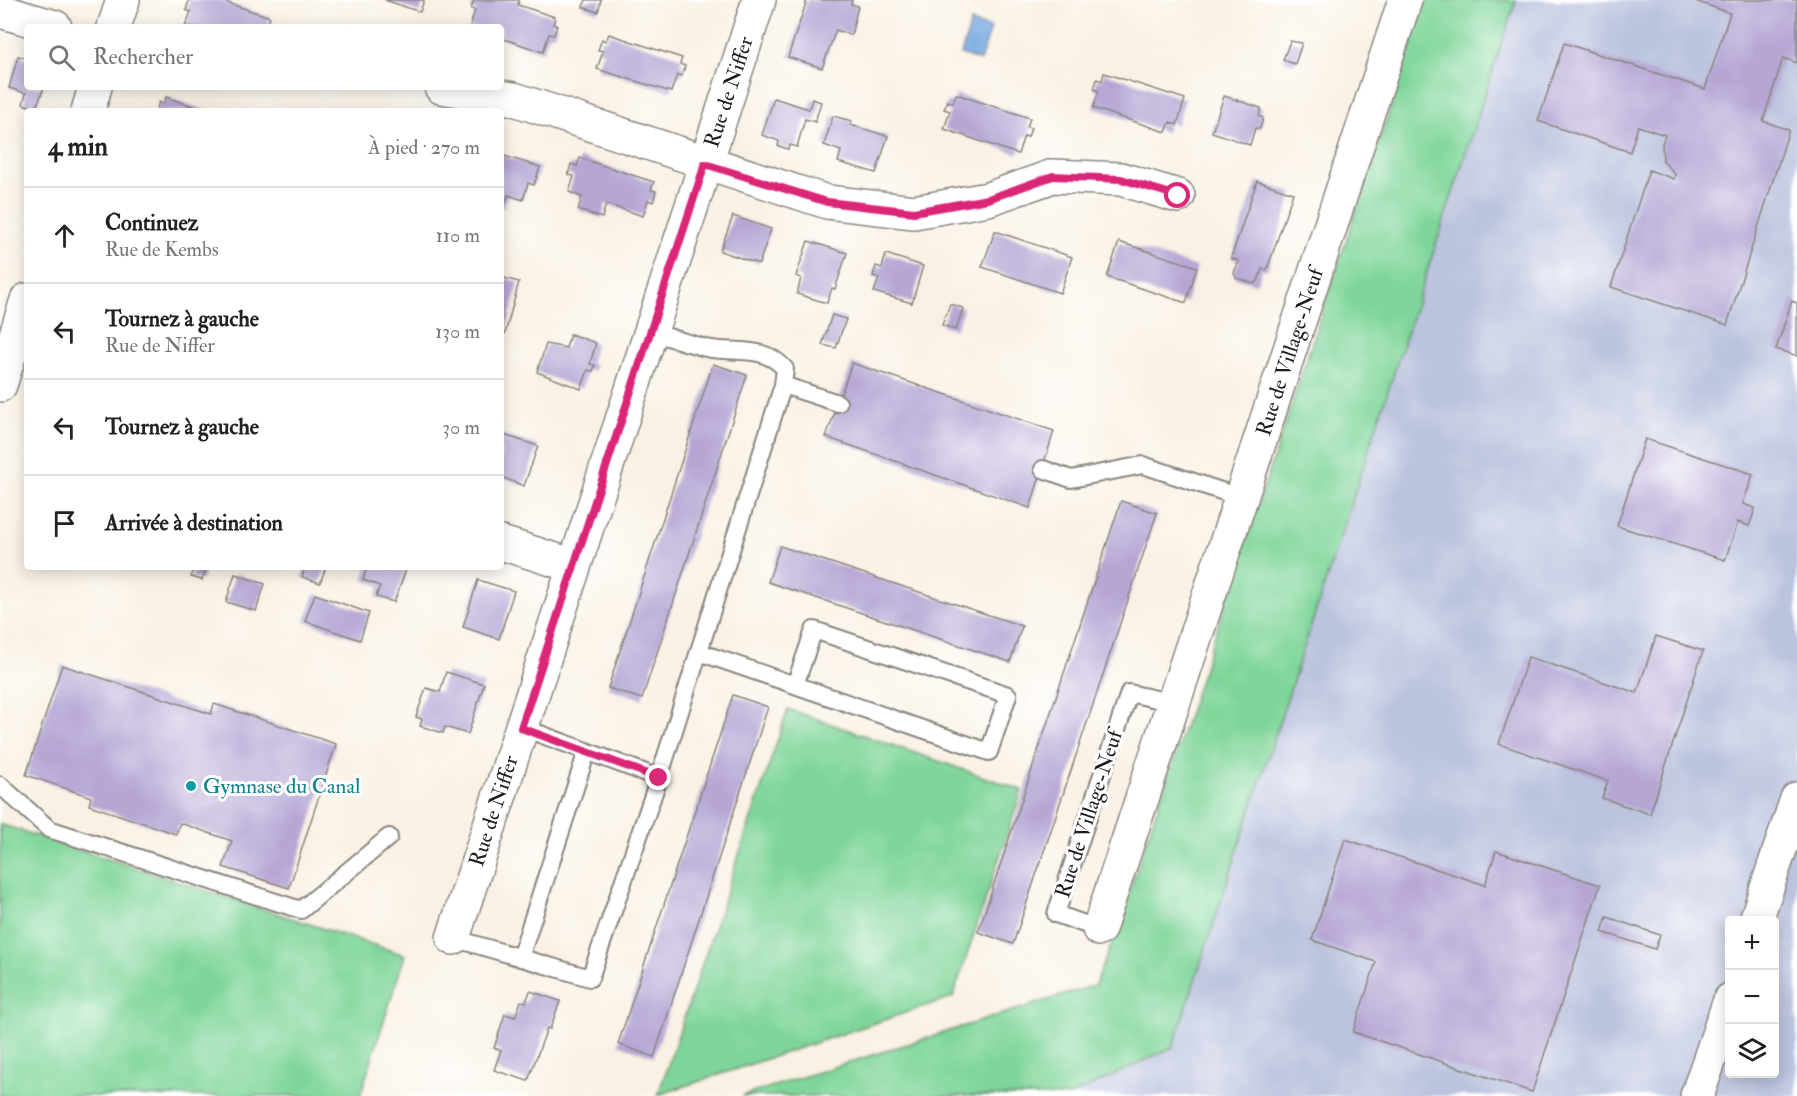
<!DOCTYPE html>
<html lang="fr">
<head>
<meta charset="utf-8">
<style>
  :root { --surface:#fff; --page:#f6f6f6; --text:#222; --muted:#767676; --line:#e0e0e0 }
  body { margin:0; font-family:"IM FELL Double Pica",serif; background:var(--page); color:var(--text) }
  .controls { position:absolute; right:18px; bottom:18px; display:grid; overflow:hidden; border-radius:6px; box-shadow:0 3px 15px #0003 }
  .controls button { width:54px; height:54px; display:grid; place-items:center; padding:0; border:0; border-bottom:2px solid var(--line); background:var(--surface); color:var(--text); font:30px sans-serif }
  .stop { position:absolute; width:18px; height:18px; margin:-14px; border:4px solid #db2777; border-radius:50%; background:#fff }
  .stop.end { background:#db2777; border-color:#fff; box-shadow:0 2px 6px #0008 }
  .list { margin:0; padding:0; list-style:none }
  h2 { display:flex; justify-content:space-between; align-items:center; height:78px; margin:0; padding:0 24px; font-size:26px }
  h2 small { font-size:20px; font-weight:400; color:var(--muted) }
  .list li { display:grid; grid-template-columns:39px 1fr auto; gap:18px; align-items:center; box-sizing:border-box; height:96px; padding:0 24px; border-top:2px solid var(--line) }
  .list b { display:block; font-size:22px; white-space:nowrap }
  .list p { margin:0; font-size:20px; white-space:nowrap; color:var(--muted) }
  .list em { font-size:20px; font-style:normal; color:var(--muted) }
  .icon { flex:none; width:33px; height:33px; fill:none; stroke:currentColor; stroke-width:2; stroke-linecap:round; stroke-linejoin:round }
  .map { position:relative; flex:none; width:1797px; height:1096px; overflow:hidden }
  .search { position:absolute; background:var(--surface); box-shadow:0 3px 15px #0003; left:24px; top:24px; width:480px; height:66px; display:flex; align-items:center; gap:15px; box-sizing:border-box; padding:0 21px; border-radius:6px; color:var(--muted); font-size:22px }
  .panel { position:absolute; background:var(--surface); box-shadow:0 3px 15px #0003; left:24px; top:108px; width:480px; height:462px; border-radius:6px }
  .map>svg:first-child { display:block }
  .industrial { fill:#bbc3de; fill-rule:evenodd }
  .green { fill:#7fd599; stroke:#4e785a; stroke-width:1.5 }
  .water { fill:#73a7e0; stroke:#48627e; stroke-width:1.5 }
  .building { fill:#b5a6d4 }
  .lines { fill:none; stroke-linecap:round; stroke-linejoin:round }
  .service-casing { stroke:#8a8680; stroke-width:20 }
  .minor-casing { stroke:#8a8680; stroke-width:36 }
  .service { stroke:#fff; stroke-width:16 }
  .minor { stroke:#fff; stroke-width:33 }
  .route { stroke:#db2777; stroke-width:8 }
  .culture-dot { fill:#0f9aa8; stroke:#fff; stroke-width:2 }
  .labels { text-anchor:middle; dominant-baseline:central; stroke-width:6; stroke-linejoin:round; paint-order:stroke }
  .street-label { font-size:21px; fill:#1c1c1c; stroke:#fff }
  .culture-label { font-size:21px; fill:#0d838f; stroke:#fff; text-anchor:start }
</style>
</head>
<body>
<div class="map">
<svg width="1797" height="1096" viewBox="0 0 1797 1096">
  <rect width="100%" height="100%" fill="#fff"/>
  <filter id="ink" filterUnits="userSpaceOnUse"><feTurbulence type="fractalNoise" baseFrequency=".0167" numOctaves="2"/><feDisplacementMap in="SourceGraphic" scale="12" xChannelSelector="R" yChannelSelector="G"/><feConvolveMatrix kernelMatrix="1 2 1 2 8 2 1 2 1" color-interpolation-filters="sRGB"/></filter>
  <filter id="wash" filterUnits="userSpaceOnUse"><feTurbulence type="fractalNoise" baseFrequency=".008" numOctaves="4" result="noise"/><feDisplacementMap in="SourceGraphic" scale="24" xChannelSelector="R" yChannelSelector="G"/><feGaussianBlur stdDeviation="1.35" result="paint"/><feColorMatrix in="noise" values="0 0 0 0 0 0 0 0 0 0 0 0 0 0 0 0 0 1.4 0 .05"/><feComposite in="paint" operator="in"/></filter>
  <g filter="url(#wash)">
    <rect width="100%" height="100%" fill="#f9f1e3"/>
    <path class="industrial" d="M1516,0H1797V1096H1070L1173,1047ZM1730,920H1774V1074H1730Z"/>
    <path class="green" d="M1426,0H1516L1173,1047L1070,1096H742L1095,985L1115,935Z
      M788,709L1022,790L953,997L658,1095Z
      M0,824L405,955L360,1096H0Z"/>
    <path class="water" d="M971,22L991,28L980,61L961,54Z"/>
    <g id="blocks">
      <path class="building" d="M189,0H219L270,17L267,25L272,27H185L191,12L186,10Z
        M385,0H424L420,12Z
        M474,0H519L518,5L555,17L553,24L557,26L554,35L549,34L543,52L501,38V27H470L475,10L471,9Z
        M586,0H601L598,12L583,7Z
        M807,0H852L851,4L858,6L851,35L836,30L822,68L788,57Z
        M1692,0H1797V63L1783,58L1763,121L1789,130L1727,325L1611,287L1649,170L1674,179L1675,174L1663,161L1662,144L1665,135L1638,126L1630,152L1538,121L1564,43L1705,89L1730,13Z
        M609,34L682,58L680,64L685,66L682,76L677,75L671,92L597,69L603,51L598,50L602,39L606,41Z
        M1290,41L1302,43L1295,64L1283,60Z
        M18,56L27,58V87H44L36,108L23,104L26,93L9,88Z
        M1104,73L1185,99L1177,125L1170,122L1166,132L1093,108L1099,91L1094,89L1097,79L1102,81Z
        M956,94L1030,118L1027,127L1031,128L1028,137L1024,136L1018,154L944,129L950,111L944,109L948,101L953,103Z
        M1224,96L1261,108L1259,116L1263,118L1260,129L1255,128L1250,145L1212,132Z
        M166,97L208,111H156L159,102L164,104Z
        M774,98L809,109L812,99L821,102L815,122L805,119L797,147L790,145L788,149L778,146L779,141L762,135Z
        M833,116L852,121L850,125L888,136L876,173L838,162L841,151L824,145Z
        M501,155L540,167L534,185L528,183L523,200L508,195L504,208L501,207Z
        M580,158L654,182L651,190L656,191L653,202L648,200L643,216L606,204L602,218L578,210L582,197L569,192L574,176L568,175L571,164L577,166Z
        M1257,181L1293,193L1267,270L1262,269L1258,281L1254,284L1236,278L1234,273L1239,261L1231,258Z
        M733,216L771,229L759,264L720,251Z
        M995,231L1072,257L1060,293L982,267Z
        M808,241L847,253L835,289L832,288L827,303L797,294L801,278L796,276Z
        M1119,242L1197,267L1186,303L1107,277Z
        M886,254L923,266L912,303L874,292L879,278L873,276L876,266L882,268Z
        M501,277L519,282L505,334L501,332Z
        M1792,301L1797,303V356L1776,349Z
        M950,304L963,308L956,330L942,325Z
        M832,315L846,319L836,348L822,345Z
        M570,334L596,343L590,364L595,365L593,371L588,370L581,389L537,372L546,344L566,348Z
        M852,363L1054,431L1030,508L826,437Z
        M713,364L747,375L642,699L608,688Z
        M501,434L538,446L524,486L501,477Z
        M1645,439L1753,474L1743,504L1755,508L1752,518L1749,526L1738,522L1725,560L1617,526Z
        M1121,501L1157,513L1013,944L978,932Z
        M780,546L1022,626L1010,662L768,582Z
        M195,567H207L202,580L191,577Z
        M305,567H326L320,583L302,577Z
        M367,567H407L394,602L376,597L380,586L363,580Z
        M235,574L265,584L256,611L226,602Z
        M478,580L514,591L499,639L463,627Z
        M315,594L369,613L360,640L305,621Z
        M1656,636L1703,651L1650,814L1602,798L1608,781L1499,744L1528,657L1637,693Z
        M62,665L211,714L214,704L336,744L289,888L223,867L232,841L180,823L176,834L89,805L91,797L26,775Z
        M446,672L484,684L468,734L445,727L443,733L420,726L422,719L416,717L426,688L440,692Z
        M733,695L768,707L654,1057L618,1044Z
        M1345,839L1485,885L1496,851L1600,885L1532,1092L1353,1032L1376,962L1312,940Z
        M1607,917L1660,935L1655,949L1602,932Z
        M530,991L560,1001L550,1029L547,1028L528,1081L494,1070L501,1050L494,1048L505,1014L515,1017L521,1001L526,1002Z"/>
    </g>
  </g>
  <g filter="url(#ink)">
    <use href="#blocks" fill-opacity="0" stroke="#8a8680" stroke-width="1.5"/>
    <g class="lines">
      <g class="service-casing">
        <path id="service" d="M651,332C669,337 687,343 706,348C734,354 764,344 785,369L783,385L659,778
          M783,385L838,403
          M1043,469L1071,479L1143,465L1242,498
          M699,652L989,752L1008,695L814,630L795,685
          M0,785L49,829L301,910L389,837
          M1099,929L1056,914L1129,693L1174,703
          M453,938L590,978L659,778L521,727
          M520,958L587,751"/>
      </g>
      <g class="minor-casing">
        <path id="minor" d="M0,11L55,27
          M114,27L123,0
          M441,87L514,99L827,202L914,212L988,199L1053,176L1121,179L1178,196
          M88,111L95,87
          M0,385L27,300
          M501,543L574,566
          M1756,920L1797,799
          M1099,929L1405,0
          M453,938L759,0
          M1697,1096L1730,1000"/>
      </g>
      <use href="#service" class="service"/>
      <use href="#minor" class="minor"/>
    </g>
  </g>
  <g class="lines" filter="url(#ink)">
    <path class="route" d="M659,778L521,728L705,164L827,202L914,212L988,199L1053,176L1121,179L1178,196"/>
  </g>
  <circle class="culture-dot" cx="191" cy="786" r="6"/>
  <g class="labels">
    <g class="street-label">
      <text transform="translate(729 92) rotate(-72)">Rue de Niffer</text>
      <text transform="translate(1290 352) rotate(-72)">Rue de Village-Neuf</text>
      <text transform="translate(494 811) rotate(-72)">Rue de Niffer</text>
      <text transform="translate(1089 814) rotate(-72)">Rue de Village-Neuf</text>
    </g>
    <g class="culture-label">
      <text x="203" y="786">Gymnase du Canal</text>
    </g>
  </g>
</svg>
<div class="controls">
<button>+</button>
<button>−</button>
<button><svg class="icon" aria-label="layers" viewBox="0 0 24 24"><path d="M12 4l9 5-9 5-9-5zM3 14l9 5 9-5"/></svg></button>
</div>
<div class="stop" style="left:1178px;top:196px"></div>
<div class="stop end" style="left:659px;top:778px"></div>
<div class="search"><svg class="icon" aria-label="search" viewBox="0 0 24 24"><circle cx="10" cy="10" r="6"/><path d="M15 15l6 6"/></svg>Rechercher</div>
<section class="panel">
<h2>4 min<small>À pied · 270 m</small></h2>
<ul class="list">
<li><svg class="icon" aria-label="ahead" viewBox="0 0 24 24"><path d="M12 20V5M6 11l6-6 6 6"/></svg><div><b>Continuez</b><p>Rue de Kembs</p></div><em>110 m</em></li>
<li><svg class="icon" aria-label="left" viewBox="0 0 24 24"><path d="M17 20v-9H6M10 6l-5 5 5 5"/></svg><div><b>Tournez à gauche</b><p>Rue de Niffer</p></div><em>130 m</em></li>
<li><svg class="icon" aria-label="left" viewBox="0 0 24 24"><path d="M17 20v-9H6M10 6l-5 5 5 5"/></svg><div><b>Tournez à gauche</b></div><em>30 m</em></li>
<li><svg class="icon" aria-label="arrive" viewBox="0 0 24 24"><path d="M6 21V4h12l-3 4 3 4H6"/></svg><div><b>Arrivée à destination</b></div></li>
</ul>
</section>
</div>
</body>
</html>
